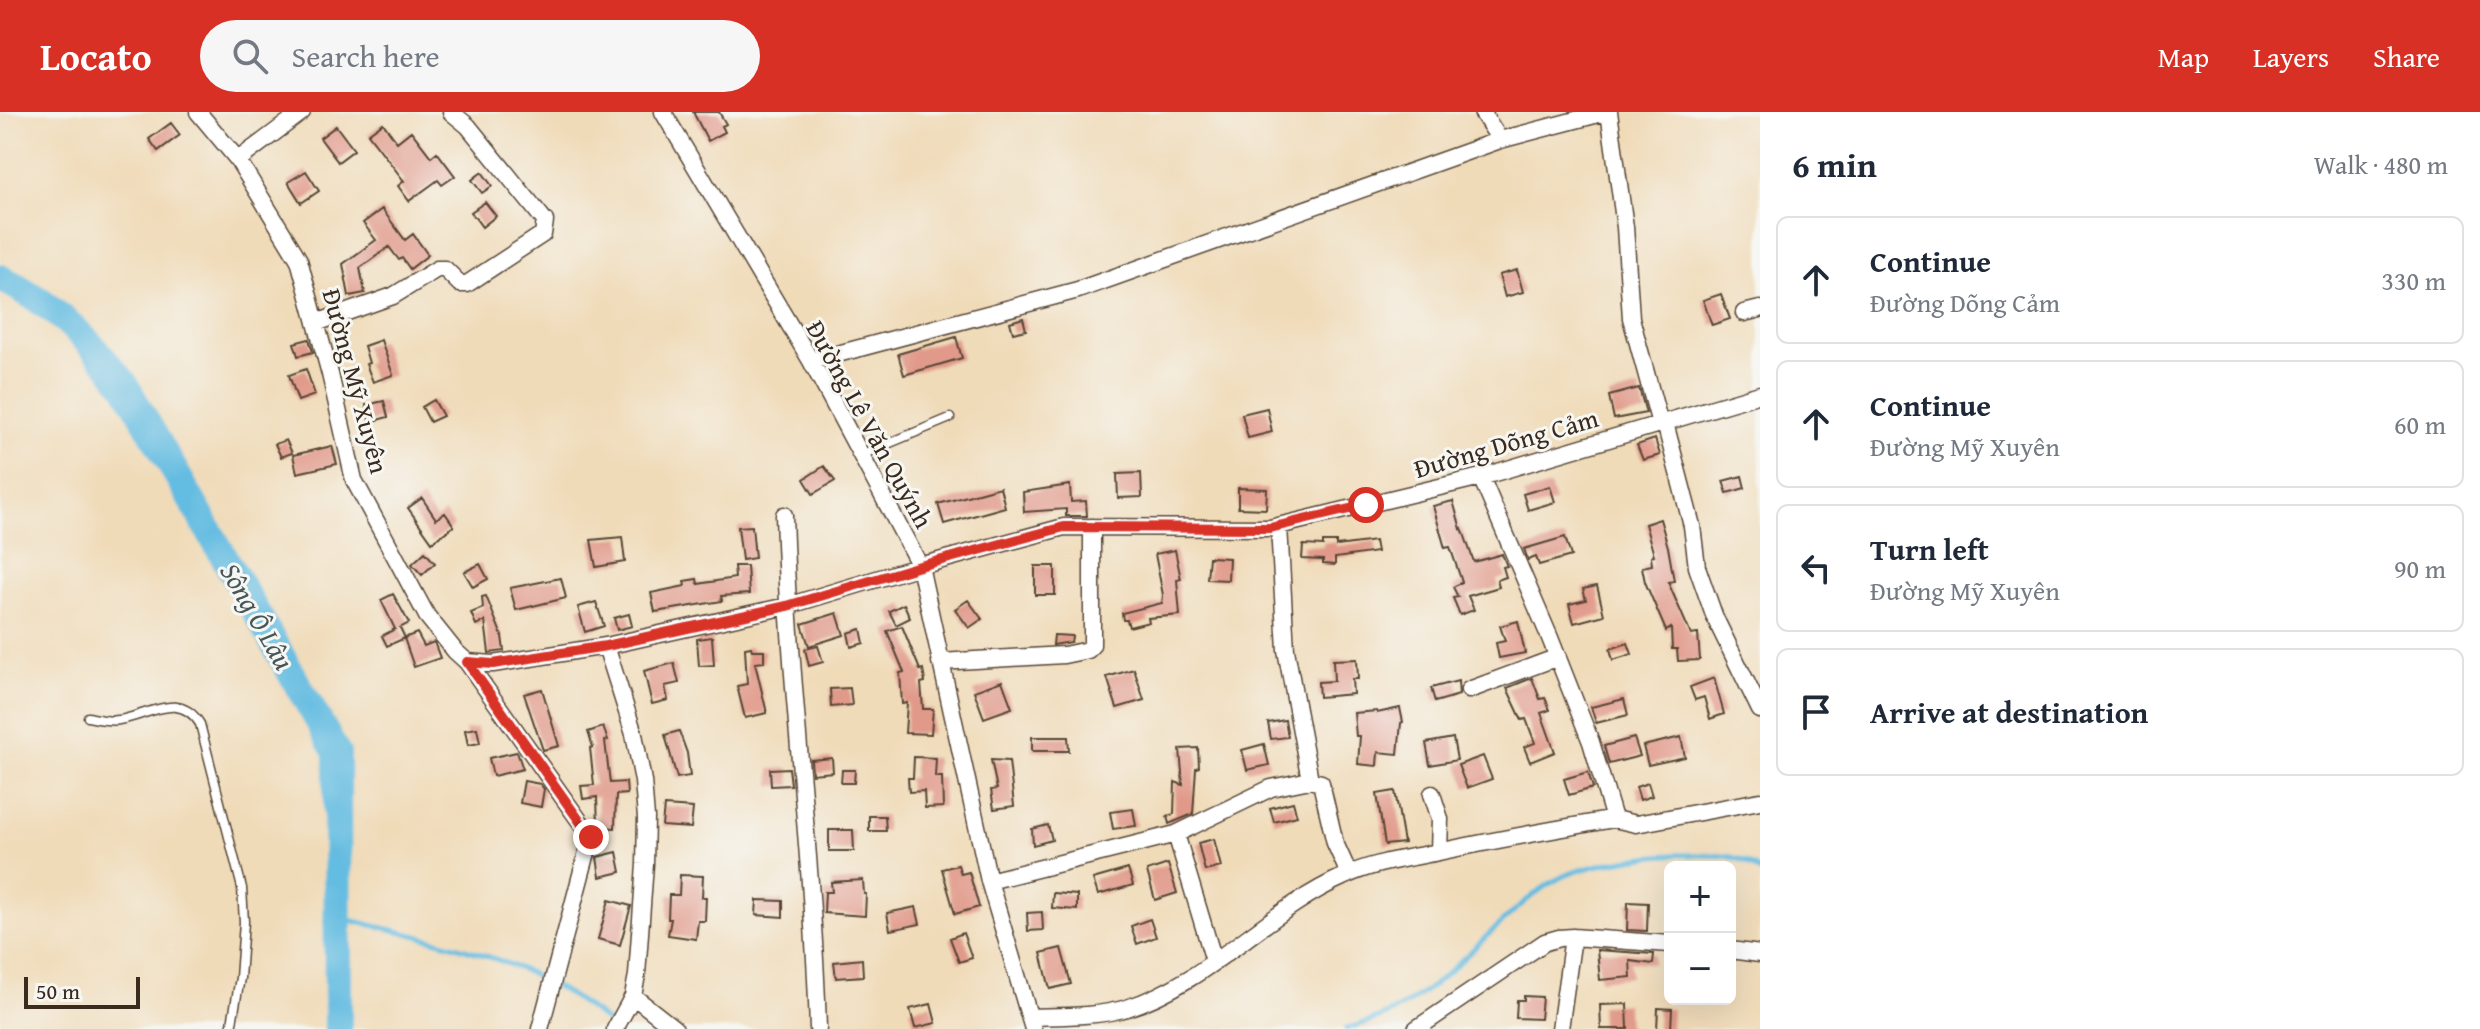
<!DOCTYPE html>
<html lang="en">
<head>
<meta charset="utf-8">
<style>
  :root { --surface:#fff; --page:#f6f6f7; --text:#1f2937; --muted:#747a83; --line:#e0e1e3; --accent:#d93025 }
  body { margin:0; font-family:"Gentium Book Plus",serif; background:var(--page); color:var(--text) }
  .controls { position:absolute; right:24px; bottom:24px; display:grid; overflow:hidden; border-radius:12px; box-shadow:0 8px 32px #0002 }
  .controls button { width:72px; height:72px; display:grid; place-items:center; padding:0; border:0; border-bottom:2px solid var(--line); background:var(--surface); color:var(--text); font:40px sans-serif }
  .scale { position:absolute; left:24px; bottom:20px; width:116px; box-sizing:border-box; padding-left:8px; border:4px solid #3b2a1e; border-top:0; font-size:22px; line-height:28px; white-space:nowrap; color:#3b2a1e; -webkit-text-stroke:6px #f6f6f2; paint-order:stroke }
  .stop { position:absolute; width:24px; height:24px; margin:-18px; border:6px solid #d93025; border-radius:50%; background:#fff }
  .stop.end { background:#d93025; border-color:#fff; box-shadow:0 2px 8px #0008 }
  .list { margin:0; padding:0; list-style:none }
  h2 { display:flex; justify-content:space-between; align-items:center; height:104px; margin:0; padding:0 32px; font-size:34px }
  h2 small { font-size:26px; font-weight:400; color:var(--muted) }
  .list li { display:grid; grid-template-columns:52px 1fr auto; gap:24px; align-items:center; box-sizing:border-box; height:128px; margin:0 16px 16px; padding:0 16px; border:2px solid var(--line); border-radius:12px }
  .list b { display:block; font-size:30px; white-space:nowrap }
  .list p { margin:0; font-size:26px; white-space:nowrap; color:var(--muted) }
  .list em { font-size:26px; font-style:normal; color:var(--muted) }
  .icon { flex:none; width:44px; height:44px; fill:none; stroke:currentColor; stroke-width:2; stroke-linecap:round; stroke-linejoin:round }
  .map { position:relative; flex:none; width:1760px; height:917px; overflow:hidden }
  header { display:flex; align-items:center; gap:48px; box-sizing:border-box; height:112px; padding:0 40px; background:var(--accent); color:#fff }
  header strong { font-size:38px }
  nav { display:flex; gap:44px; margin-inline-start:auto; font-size:28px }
  .search { width:560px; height:72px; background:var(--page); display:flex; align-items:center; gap:20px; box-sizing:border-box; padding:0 28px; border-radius:44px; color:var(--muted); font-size:30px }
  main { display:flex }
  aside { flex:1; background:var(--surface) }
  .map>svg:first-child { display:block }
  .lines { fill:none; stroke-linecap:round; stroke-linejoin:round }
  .stream { stroke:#63bce1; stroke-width:5 }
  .river { stroke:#63bce1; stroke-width:28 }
  .building { fill:#e19a8a }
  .service-casing { stroke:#564535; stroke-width:11 }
  .minor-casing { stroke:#564535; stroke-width:19 }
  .service { stroke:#fff; stroke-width:8 }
  .minor { stroke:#fff; stroke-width:16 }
  .route { stroke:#d93025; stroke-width:10 }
  .labels { text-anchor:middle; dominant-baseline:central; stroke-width:6; stroke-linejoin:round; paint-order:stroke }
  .street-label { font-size:26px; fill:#3b2a1e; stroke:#f6f6f2 }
  .water-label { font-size:28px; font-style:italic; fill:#475658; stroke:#f6f6f2 }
</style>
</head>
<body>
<header>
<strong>Locato</strong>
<div class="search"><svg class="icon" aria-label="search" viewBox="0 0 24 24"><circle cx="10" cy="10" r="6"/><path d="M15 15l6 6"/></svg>Search here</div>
<nav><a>Map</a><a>Layers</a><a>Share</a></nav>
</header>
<main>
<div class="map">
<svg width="1760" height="917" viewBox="0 0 1760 917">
  <rect width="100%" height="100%" fill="#f6f6f2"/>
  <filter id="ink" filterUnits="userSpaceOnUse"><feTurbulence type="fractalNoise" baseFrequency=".0125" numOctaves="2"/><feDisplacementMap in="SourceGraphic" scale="16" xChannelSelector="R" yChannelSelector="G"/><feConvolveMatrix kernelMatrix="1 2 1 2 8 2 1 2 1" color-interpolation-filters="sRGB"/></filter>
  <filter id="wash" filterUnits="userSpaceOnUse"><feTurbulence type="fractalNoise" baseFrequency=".006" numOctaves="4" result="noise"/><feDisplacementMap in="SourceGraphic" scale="32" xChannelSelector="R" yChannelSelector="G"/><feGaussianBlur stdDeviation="1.8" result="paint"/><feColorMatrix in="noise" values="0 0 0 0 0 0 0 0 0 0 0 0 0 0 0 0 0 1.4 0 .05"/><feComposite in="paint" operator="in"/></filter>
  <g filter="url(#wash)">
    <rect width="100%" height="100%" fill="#f0dbb9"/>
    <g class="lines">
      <path class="stream" d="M337,805C408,822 481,835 546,869C569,881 592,898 613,914
        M1346,917C1361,912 1378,908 1392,900C1450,871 1494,808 1549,772C1580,752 1653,741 1691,743C1717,743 1741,741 1760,760"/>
      <path class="river" d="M0,166C52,190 88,227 124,271L337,641L338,917"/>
    </g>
    <g id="blocks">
      <path class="building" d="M693,0H719L726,12L722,14L725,20L708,29Z
        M171,11L180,23L158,39L149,27Z
        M383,11L397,30L411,19L431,45L437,40L455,64L442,73L438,68L409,89L398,74L404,69L368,22Z
        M336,14L354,38L338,50L320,26Z
        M306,59L319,79L301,91L288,70Z
        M482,60L492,74L482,81L472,68Z
        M485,90L496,104L482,115L471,100Z
        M382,97L405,128L413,122L428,143L410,157L402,146L399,148L389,135L360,156L365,181L349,184L343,152L376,128L363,111Z
        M1517,158L1523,180L1505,185L1499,163Z
        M1721,182L1730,207L1712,213L1703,188Z
        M1023,206L1026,218L1013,221L1010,210Z
        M956,225L962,246L904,263L898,242Z
        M309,227L313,240L298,244L294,231Z
        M381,228L393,263L373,270L366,252L369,251L364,234Z
        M306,257L315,283L298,289L289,263Z
        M1639,276L1646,301L1614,307L1609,284Z
        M434,288L443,304L430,310L422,295Z
        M384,289L388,305L370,310L366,293Z
        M1267,296L1272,320L1248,326L1242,302Z
        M1655,327L1660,343L1643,348L1637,333Z
        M286,328L292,341L281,345L275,332Z
        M332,334L337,352L297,361L293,343Z
        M824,354L835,369L813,382L804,367Z
        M1141,361L1142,385L1118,386L1117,362Z
        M1742,364L1745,376L1727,381L1723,369Z
        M1070,373L1071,390L1086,389L1087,404H1066V397L1024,400L1023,380Z
        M1550,374L1555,390L1528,398L1523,382Z
        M1000,375L1005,395L944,412L938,392Z
        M1238,376L1267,377L1266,397L1238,396Z
        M422,386L436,407L445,401L454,414L432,430L408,396Z
        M1453,389L1461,417L1462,416L1474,450L1502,442L1507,454L1503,455L1506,465L1497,468L1499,475L1468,484L1474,498L1460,503L1453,486L1458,485L1453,475L1462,470L1450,435L1445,436L1433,394Z
        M1660,407L1668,435L1674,469L1668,470L1691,523L1698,522L1700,548L1678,549L1677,537H1672L1671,516L1666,519L1645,470L1642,455L1652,453L1651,444L1654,443L1645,412Z
        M752,414L755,446L742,448L738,415Z
        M622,425L625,450L596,455L591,428Z
        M1565,425L1571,444L1539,453L1536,445L1528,448L1524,437Z
        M1375,429L1377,440L1335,446V453L1323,452V448L1302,447L1303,433L1323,434V430H1336V434Z
        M1175,438L1181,467L1177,468L1180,503L1148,506L1149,510L1129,515L1127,508H1123L1122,501L1162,491L1163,483L1155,442Z
        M425,440L435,451L422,463L412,452Z
        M1209,445L1229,446L1228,468L1207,467Z
        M480,452L488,467L473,475L464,460Z
        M734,454H747L749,482L721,484L722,489L655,500L651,481L685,474L684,469L697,467L698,472L735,466Z
        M1035,454H1055V483H1035Z
        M561,466L566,486L516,498L510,476Z
        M1597,474L1604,503L1574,511L1569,492L1586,488L1583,477Z
        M393,482L409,511L400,516L405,526L387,534L382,524L395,517L381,488Z
        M486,484L502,524L504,539L489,541L485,509L476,513L471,501L483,496L482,485Z
        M968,488L982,507L969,516L955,497Z
        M596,490L604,514L585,520L578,495Z
        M904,492L910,506L896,513L889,499Z
        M837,501L844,523L809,534L802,512Z
        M629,502L632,514L617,518L614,506Z
        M1518,509L1525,541L1499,546L1496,531L1505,529L1500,514Z
        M902,514L920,558L923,557L925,570L921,571L923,597H933L931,622L905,621L907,591L902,592L900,561L904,560L887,519Z
        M861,517L864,531L851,535L848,521Z
        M417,521L424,534L434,530L440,546L414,555L404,526Z
        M1054,523L1072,524L1071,530L1053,533Z
        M712,525L714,553L699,554L697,527Z
        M1628,531L1632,542L1613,548L1610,537Z
        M818,534L823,550L809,554L805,537Z
        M751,535L752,538H764V550L755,551L767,601L745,606L737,574L747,572L745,536Z
        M1357,547L1358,567H1352L1353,582L1319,585L1318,570L1334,569L1333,548Z
        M674,551L679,571L665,574L668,588L652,592L644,559Z
        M1134,557L1144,588L1117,596L1107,565Z
        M1532,566L1540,587L1545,586L1550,598L1541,601L1555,640L1530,650L1524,635L1535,631L1526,607L1522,608L1507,576Z
        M1714,566L1724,602L1710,607L1704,585L1695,588L1690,575Z
        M1002,569L1012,596L984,606L974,579Z
        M1458,569L1459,583L1435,590L1431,576Z
        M850,576L852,593L831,595L830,577Z
        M542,577L559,634L543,638L524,582Z
        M1624,587L1628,603L1596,611L1591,595Z
        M1400,596L1403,610L1401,611L1398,642L1378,640L1377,654L1358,652L1360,624H1356L1354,601L1377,599V601Z
        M1285,608L1288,625L1271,627L1268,611Z
        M603,615L608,628L605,629L610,671L626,670L627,682L616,683L615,716L598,715L597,685L583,687L581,674L594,673L590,636L593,635L588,620Z
        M477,616L480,631L468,633L465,618Z
        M679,619L687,641L690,664L677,666L665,623Z
        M1032,625H1068L1069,639H1032Z
        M1681,625L1685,645L1648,653L1643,634Z
        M1453,626L1457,648L1430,653L1426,631Z
        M1634,626L1640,644L1609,652L1604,634Z
        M1264,632L1269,653L1247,658L1242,638Z
        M1198,636L1199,655L1196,656L1193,702L1169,712L1167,704L1174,702L1175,670L1183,673L1180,637Z
        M517,640L523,657L493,664L489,646Z
        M1483,644L1492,667L1467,676L1458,653Z
        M914,645L936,646L935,665H942L943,695L925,696L924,679L909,680L908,666H913Z
        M832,646L833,660L812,662L811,648Z
        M991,648L1009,649L1014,694L994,697L991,678L997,677Z
        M789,656L791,673L771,674L770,657Z
        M842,658H855L854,671H841Z
        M1588,660L1593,676L1569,683L1564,667Z
        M524,669L540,672L544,677L541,695L520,691Z
        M1648,671L1652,684L1640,688L1636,675Z
        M1395,679L1404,731L1385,733L1377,682Z
        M1293,690L1297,704L1274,710L1270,696Z
        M664,694L693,696L691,716L662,714Z
        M1133,697L1136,714L1113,717L1110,700Z
        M869,704H885L886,719H869Z
        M1048,713L1052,728L1033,733L1032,717Z
        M829,718H853L854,739H829Z
        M1214,727L1221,755L1205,759L1198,731Z
        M617,740L621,760L600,765L597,745Z
        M1168,752L1177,781L1155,788L1147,759Z
        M958,753L961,762L969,760L979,795L955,802L942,757Z
        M1128,757L1133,773L1098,783L1093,767Z
        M680,763L703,764L702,785H706L705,809H698L696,827L668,823L671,807H668L669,783H679Z
        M863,768L864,782H866L865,804L824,801L825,780H832L831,770Z
        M1053,781L1077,783V798L1052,796Z
        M609,788L631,794L620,833L598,827Z
        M757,788L783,789V805L756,803Z
        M1628,790L1648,791L1647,819L1627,818Z
        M916,795L920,812L890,818L887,801Z
        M1042,800L1043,818L1028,819L1027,801Z
        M1150,807L1156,825L1137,832L1131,814Z
        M963,821L972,846L959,850L950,826Z
        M1061,836L1071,872L1050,877L1041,841Z
        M1597,838L1654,842L1653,852L1630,849L1631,865L1600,868Z
        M862,847L863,864L836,866L834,850Z
        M1524,884L1542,885L1540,907L1516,906L1517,888H1524Z
        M931,892L936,911L915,916L910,897Z
        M1627,892L1628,917H1601L1600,893Z
        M1658,896L1672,897L1671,917H1657Z"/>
    </g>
  </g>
  <g filter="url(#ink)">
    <use href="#blocks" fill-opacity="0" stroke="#564535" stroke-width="2"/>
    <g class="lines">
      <g class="service-casing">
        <path id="service" d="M861,343L950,306
          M88,605C98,607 109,610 119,608C149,604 179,578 200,612L242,776L244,810L240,866L231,917"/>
      </g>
      <g class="minor-casing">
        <path id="minor" d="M198,0L238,48L299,148L330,262L354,368L427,504L455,539L467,550L591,725L540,917
          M663,0L811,249L920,454L989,769L1033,917
          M1482,0L1500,28
          M1609,0L1625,115L1631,206L1660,312
          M238,48L302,0
          M1744,201L1760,197
          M316,211L393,184L437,157H445L460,172H467L543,122L545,109L468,14L451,0
          M811,249L1078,178L1500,28L1606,0
          M1665,311L1692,414L1697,455L1715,506L1760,598
          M1481,365L1550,526L1591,630L1614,707L1636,712L1760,689
          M784,403C789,575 813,745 818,917
          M1279,414L1286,538L1310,668
          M606,534L634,622L643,669L646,706L645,752L637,863L633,884L615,917
          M467,550L493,552L606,534L787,494L920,454L1064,415L1270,416L1481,365L1760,282
          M940,550L1064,543L1088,538L1092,533V415
          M1469,578L1558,545
          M1432,682L1440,707L1439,740
          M1176,722L1214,849
          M989,769L1176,722L1271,676L1310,668L1321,671L1335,731L1349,762
          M1730,838L1760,842
          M633,884L675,917
          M1030,905C1061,904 1096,905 1127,896C1209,870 1267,798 1345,764C1373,751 1404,747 1434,741C1493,728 1553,718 1614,707
          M1416,917L1545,830L1559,826L1573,825L1670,832
          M1560,917L1573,825"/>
      </g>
      <use href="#service" class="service"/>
      <use href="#minor" class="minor"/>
    </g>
  </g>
  <g class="lines" filter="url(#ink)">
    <path class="route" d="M591,725L467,550L493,552L606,534L787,494L920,454L1064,415L1270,416L1366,393"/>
  </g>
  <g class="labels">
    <g class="street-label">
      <text transform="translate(356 269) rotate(75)">Đường Mỹ Xuyên</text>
      <text transform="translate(870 312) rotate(61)">Đường Lê Văn Quýnh</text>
      <text transform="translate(1506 331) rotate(-16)">Đường Dõng Cảm</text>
    </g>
    <g class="water-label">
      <text transform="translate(258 504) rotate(60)">Sông Ô Lâu</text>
    </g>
  </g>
</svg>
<div class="controls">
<button>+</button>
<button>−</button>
</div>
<div class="scale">50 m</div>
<div class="stop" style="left:1366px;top:393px"></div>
<div class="stop end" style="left:591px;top:725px"></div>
</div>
<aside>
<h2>6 min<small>Walk · 480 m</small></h2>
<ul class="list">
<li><svg class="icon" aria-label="ahead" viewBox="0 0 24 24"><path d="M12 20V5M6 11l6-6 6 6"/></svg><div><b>Continue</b><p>Đường Dõng Cảm</p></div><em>330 m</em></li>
<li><svg class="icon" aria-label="ahead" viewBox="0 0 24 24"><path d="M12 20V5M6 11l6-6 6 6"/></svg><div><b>Continue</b><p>Đường Mỹ Xuyên</p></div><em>60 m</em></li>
<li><svg class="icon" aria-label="left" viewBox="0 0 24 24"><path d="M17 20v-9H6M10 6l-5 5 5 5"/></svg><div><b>Turn left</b><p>Đường Mỹ Xuyên</p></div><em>90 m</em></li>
<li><svg class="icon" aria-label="arrive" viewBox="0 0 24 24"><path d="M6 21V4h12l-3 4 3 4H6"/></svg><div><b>Arrive at destination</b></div></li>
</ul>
</aside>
</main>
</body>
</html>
